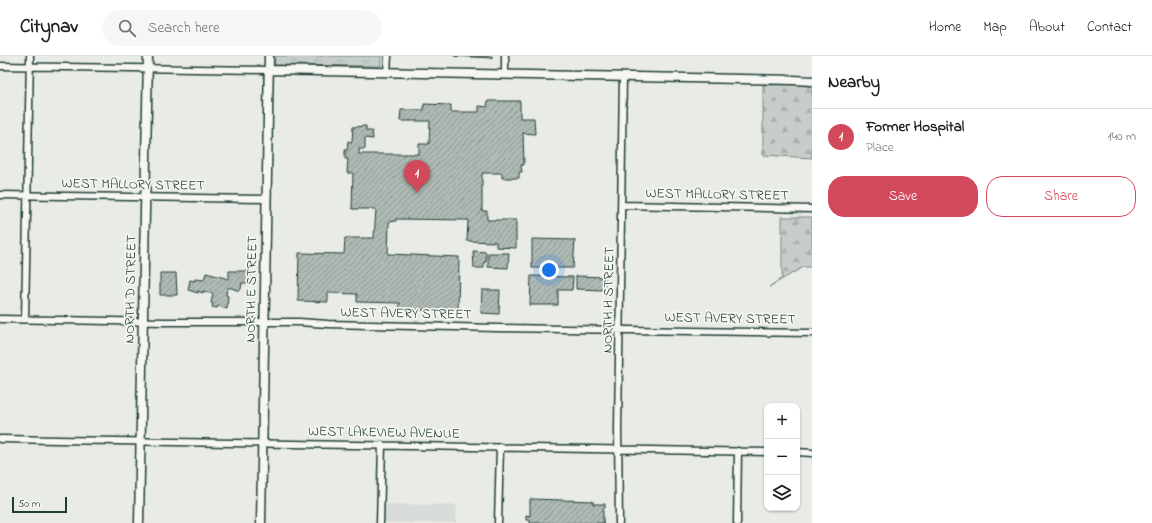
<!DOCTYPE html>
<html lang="en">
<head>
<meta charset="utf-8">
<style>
  :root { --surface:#fff; --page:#f6f6f6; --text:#202124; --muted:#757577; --line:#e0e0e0; --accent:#d1495b }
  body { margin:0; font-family:"Indie Flower",sans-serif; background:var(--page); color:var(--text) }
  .controls { position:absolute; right:12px; bottom:12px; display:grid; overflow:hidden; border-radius:8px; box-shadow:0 1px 3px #0004 }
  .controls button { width:36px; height:36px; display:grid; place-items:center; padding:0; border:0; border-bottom:1px solid var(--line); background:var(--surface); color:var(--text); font:20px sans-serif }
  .scale { position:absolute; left:12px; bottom:10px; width:55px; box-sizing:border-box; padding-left:4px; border:2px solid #1f3d34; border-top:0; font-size:11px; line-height:14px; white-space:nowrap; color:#1f3d34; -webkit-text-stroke:3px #f6f6f2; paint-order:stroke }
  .you { position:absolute; left:549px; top:214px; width:14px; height:14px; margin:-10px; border:3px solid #fff; border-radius:50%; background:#1a73e8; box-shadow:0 0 0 6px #1a73e833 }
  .badge { display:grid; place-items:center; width:26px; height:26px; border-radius:50%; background:var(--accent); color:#fff; font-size:13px; font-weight:700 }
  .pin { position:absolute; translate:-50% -33px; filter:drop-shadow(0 1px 2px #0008) }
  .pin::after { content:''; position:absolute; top:21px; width:14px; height:12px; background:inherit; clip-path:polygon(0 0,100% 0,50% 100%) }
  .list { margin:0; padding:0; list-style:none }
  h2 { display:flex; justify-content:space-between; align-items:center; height:52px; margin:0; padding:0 16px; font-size:17px }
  h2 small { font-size:13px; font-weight:400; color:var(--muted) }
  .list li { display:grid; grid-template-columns:26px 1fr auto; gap:12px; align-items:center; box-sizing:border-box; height:56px; padding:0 16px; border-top:1px solid var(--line) }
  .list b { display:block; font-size:15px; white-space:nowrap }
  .list p { margin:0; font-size:13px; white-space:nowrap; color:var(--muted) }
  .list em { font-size:13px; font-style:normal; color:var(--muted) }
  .actions { display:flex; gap:8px; padding:12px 16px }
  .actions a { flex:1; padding:9px 0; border:1px solid var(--accent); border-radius:16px; text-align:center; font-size:14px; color:var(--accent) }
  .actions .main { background:var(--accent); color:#fff }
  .icon { flex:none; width:22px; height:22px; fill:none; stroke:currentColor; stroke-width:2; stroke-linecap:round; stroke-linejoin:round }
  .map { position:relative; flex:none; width:812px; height:467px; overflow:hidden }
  header { display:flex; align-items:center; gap:24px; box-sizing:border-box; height:56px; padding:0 20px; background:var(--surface); border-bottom:1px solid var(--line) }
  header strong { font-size:19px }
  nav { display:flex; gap:22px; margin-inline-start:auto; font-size:14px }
  .search { width:280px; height:36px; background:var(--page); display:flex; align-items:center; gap:10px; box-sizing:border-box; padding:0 14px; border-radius:22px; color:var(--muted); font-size:15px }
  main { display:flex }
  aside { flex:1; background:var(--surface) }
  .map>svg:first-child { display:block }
  .built { fill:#d8dcd8 }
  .grass { fill:url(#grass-tufts); stroke:#73867e }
  .forest { fill:url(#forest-firs); stroke:#73867e }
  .building { fill:url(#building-hatch); stroke:#1f3d34 }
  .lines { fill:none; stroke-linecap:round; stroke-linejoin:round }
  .street-casing { stroke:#1f3d34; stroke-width:9 }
  .secondary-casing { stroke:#1f3d34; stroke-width:11 }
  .street { stroke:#f6f6f2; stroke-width:6 }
  .secondary { stroke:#f6f6f2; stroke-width:8 }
  .labels { text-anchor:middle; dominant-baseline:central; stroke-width:3.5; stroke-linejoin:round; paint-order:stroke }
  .street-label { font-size:14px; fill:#1f3d34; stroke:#f6f6f2 }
</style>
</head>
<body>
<header>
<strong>Citynav</strong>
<div class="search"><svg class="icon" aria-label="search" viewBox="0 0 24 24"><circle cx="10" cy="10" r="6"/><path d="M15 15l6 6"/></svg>Search here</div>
<nav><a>Home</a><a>Map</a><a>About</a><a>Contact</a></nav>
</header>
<main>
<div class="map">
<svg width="812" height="467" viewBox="0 0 812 467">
  <defs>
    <pattern id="grass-tufts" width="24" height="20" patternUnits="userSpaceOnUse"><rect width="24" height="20" fill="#c7cec9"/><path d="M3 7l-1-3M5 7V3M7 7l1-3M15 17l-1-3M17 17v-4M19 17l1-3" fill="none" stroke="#aab2ad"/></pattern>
    <pattern id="forest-firs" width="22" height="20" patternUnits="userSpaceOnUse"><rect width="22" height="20" fill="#c7cec9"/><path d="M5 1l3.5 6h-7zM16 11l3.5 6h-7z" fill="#aab2ad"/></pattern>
    <pattern id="building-hatch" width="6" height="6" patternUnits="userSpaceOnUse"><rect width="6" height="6" fill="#b0bab5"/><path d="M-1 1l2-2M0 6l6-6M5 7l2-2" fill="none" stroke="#8f9894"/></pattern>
  </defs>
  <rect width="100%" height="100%" fill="#e9ebe7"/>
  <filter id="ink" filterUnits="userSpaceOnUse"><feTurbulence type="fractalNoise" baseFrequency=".025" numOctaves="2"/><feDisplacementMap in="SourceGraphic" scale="8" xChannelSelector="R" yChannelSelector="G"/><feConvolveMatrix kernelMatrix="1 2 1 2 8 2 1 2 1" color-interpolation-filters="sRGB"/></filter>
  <g filter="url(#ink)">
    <path class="built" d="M384,448L457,449L456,467H384Z"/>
    <path class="grass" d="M275,0H381V10L275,9Z"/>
    <path class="forest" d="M800,28L812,31V102L763,99V29Z
      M782,161H812V211H803L769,231L782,222Z"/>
    <path class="building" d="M454,0H492V2Z
      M488,45H520V62H534L535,78L523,77L524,109H521L522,116H519V122H502V117H482V155H487V164H516V192L496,191V186L467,185L468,164L396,163V165L389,166L388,198L459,201L458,254H399L400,247L357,246V238L328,237V246L298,245L299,197L344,198L345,182H374L376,153H352L353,117H347L348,103H345V94H347L348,85L352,86L353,71L366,70V75H372L373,83L365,82V93H359V98H419V88H429L430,65H400L401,54H424V48L451,49V56H479V50L487,51Z
      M532,183L575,184L573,212H532Z
      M473,195L486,196V206H484V212H474Z
      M488,197H509L508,212L488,211Z
      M229,215H250V227H242L241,233L239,235L232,232H227L226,239L228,240L227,253L218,250L217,252L212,251L213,248L211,247L213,238L203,235V237L198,235V237L188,234L190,224L195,225V223L204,224L206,217L229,223Z
      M160,217H176L177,239H160Z
      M531,220L573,221L572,234H558V249H530Z
      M576,220L605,221L604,234L576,233Z
      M482,234H500L499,258L481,257Z
      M530,443L593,445V448H605V452H603V465L604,467H530V464H526V459L530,460Z"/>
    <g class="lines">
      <g class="street-casing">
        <path id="street" d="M0,10L268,14
          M387,17L388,0
          M505,19V0
          M0,139L266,143
          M622,149L812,153
          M0,263L165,266H299L328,268L497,272L812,277
          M25,263L30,0
          M0,383L767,396
          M797,396L812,397
          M380,467L382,389
          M498,467L500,391
          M619,467L618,373L623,21
          M737,467L738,395"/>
      </g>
      <g class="secondary-casing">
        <path id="secondary" d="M268,14L793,24L812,25
          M139,467L148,0
          M261,467L269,0"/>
      </g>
      <use href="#street" class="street"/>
      <use href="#secondary" class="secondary"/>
    </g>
  </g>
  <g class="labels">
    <g class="street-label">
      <text transform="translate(133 129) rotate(1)">WEST MALLORY STREET</text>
      <text transform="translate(717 139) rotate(1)">WEST MALLORY STREET</text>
      <text transform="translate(131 233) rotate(-89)">NORTH D STREET</text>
      <text transform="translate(252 233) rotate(-89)">NORTH E STREET</text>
      <text transform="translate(609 244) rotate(-89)">NORTH H STREET</text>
      <text transform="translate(406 258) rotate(1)">WEST AVERY STREET</text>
      <text transform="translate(730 263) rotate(1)">WEST AVERY STREET</text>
      <text transform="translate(384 377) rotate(1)">WEST LAKEVIEW AVENUE</text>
    </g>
  </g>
</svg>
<div class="controls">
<button>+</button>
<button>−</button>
<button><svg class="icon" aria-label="layers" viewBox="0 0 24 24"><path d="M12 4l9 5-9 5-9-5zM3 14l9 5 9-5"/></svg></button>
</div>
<div class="scale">50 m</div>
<div class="you"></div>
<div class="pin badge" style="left:417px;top:137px">1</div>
</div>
<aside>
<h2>Nearby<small></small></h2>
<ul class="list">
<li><span class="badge">1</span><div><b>Former Hospital</b><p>Place</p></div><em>140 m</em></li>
</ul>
<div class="actions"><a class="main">Save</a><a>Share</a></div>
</aside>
</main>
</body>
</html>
